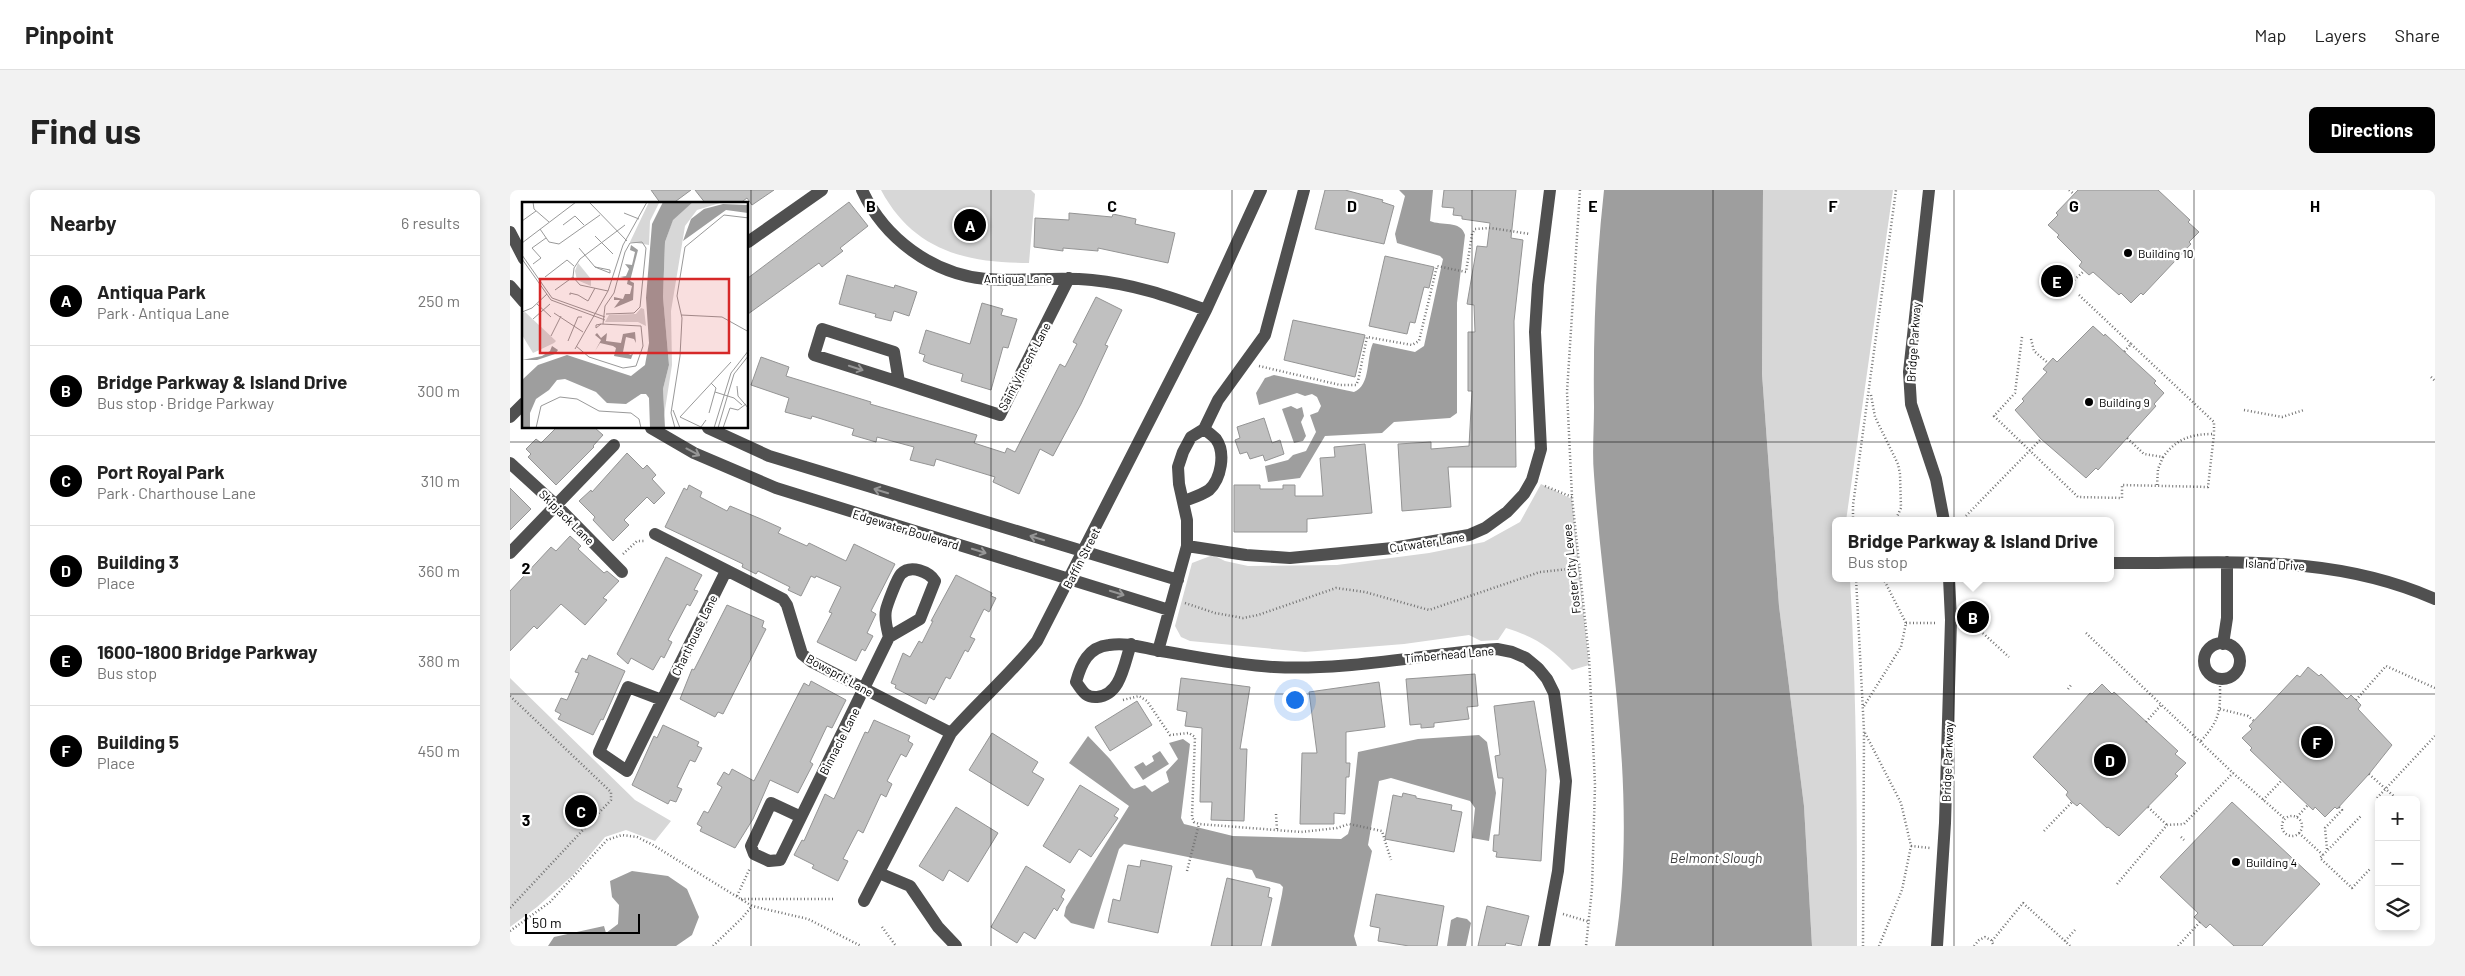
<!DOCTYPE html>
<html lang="en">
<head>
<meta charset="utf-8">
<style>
  :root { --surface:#fff; --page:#f2f2f2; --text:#222; --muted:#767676; --line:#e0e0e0; --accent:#000 }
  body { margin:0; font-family:Barlow,sans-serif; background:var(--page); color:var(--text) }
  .controls { position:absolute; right:15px; bottom:15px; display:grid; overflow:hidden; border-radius:8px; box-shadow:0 2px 8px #0003 }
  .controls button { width:45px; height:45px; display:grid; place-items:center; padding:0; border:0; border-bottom:1px solid var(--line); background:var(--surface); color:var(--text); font:25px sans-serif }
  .scale { position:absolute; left:15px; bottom:12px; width:115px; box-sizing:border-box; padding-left:5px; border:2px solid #000; border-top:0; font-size:14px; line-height:18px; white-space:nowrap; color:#000; -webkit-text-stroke:4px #fff; paint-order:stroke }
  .you { position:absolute; left:784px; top:509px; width:18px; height:18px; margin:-12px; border:4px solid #fff; border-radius:50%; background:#1a73e8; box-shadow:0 0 0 8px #1a73e833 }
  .badge { display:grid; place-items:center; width:32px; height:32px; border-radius:50%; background:var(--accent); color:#fff; font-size:16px; font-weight:700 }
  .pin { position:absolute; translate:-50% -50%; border:2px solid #fff; box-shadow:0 1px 5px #0006 }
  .popup { position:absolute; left:1322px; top:327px; width:282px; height:65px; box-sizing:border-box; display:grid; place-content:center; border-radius:8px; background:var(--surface); filter:drop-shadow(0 1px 4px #0005); font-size:16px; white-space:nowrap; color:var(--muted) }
  .popup b { font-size:19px; color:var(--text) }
  .popup::after { content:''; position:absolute; left:50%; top:100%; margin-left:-10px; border:10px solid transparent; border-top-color:var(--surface) }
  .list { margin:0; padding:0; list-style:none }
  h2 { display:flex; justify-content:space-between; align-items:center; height:65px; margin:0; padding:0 20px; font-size:21px }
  h2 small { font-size:16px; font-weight:400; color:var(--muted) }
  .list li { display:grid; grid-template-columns:32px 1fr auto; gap:15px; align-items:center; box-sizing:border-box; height:90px; padding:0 20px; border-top:1px solid var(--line) }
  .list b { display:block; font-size:19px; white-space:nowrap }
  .list p { margin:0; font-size:16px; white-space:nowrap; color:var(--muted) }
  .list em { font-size:16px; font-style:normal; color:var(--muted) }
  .icon { flex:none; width:28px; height:28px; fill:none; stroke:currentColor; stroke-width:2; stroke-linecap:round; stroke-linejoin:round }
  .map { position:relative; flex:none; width:1925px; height:756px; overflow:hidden; border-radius:8px }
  header { display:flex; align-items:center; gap:30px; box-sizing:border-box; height:70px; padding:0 25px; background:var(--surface); border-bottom:1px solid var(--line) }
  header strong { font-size:24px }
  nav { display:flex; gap:28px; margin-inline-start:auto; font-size:18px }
  .intro { display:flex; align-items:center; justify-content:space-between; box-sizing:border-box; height:120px; padding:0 30px }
  h1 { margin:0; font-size:35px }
  .button { padding:12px 22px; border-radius:8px; background:var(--accent); color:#fff; font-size:18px; font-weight:700 }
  main { display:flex; gap:30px; padding:0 30px }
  aside { flex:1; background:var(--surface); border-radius:8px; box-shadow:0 2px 8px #0003 }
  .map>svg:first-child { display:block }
  .green { fill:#d7d7d7 }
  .water { fill:#9e9e9e }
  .building { fill:#c0c0c0; stroke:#949494 }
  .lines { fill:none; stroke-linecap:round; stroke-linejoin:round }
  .path { stroke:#727272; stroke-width:2.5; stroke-dasharray:1 2.5; stroke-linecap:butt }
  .minor { stroke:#505050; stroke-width:12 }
  .oneway { stroke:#969696 }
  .grid { fill:none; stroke:#000; stroke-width:1; stroke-opacity:0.55 }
  .poi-dot { fill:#000; stroke:#fff; stroke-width:2 }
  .labels { text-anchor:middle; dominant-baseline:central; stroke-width:4.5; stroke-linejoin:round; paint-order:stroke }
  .poi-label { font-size:12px; fill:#000; stroke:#fff; text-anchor:start }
  .street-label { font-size:12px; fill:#000; stroke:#fff }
  .water-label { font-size:14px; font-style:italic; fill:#3f3f3f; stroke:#fff }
  .inset-road { fill:none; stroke:#999; stroke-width:1 }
  .view { fill:#d62828; fill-opacity:0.15; stroke:#d62828; stroke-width:2.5 }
  .inset-edge { fill:none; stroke:#000; stroke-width:2.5 }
  .grid-label { font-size:16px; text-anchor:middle; font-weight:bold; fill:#000; stroke:#fff; stroke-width:4.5; stroke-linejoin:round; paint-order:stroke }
</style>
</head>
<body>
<header>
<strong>Pinpoint</strong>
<nav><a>Map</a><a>Layers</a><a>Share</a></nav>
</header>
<div class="intro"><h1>Find us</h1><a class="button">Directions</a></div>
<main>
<aside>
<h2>Nearby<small>6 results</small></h2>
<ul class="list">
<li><span class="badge">A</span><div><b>Antiqua Park</b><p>Park · Antiqua Lane</p></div><em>250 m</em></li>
<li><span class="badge">B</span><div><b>Bridge Parkway &amp; Island Drive</b><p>Bus stop · Bridge Parkway</p></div><em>300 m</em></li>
<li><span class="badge">C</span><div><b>Port Royal Park</b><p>Park · Charthouse Lane</p></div><em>310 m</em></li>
<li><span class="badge">D</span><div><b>Building 3</b><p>Place</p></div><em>360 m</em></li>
<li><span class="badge">E</span><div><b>1600-1800 Bridge Parkway</b><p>Bus stop</p></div><em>380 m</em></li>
<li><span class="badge">F</span><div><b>Building 5</b><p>Place</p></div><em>450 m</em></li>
</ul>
</aside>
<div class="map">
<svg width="1925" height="756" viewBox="0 0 1925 756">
  <rect width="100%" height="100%" fill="#fff"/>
  <path class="green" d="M371,0H521L525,4L519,73C455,73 403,60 371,0Z
    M1253,0H1383L1336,331H1326V388H1340C1347,511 1347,633 1347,756H1302L1294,616L1269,416L1252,184Z
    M1031,294L1062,309L1079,475L1062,480C1040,457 1025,447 996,438L988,450L971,451L959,445L894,454L795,462L680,451L671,447L665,436L682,373L703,365L715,371L738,376L827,375L919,363L974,352L1010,332Z
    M0,488L125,610L161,631L145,651L116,640L95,647L63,685L27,717L0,737Z"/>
  <path class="water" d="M889,0H923L920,31C931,36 951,30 955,45L947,113V223L940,228L884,232L872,243L815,246L790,288L758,292L755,276L778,270L783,265L796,261L806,242L800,225L808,222L811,216L807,207L802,204L795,206L787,203L749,215L746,203L755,188L764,185L844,202C861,195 856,168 863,153L905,162L914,156L933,69L930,66L887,53L885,44L895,6Z
    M1094,0H1253L1252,184L1269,416L1294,616L1302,756H1105C1130,599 1095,442 1084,285C1082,263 1084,240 1084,217C1083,145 1086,72 1094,0Z
    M781,216L787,219L792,217L794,226L791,232L796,246L793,251L784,253L772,219Z
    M969,545L977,552L986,603L979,651L962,648L965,618L960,611L881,588L869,591L858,655L862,661L844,746L847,756H761L772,704L773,697L770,694L746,688L742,680L614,654L609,659L584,739L561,733L554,726L556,717L619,616L559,573L578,546L600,569L621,597L624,599L635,595L642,602L659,592L656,582L668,569L659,553L673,549L680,554L671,628L674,634L723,646L831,649L838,644L840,637L848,562L908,549Z
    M650,561L659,574L633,590L624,577L633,572L636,576L644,571L642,566Z
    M122,681L158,686L177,699L189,727L182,745L166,756H38L44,747L94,736L96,743L108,734L109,715L102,707L100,691Z
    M947,727L957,729L961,733L956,756H937L941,730Z"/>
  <path class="building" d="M141,0H181L162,14H151Z
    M185,0H264L242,15L237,8L229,14H196Z
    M815,0H835L873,10L872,12L884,16L874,54L805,39Z
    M934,0H1006L1001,48L1013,50L1004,131L1006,277H938L941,317L892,321L888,254L921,252V259L959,256L962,201H958V142H965L964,115L957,114L967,56L977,57L980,33L952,29V26L943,25L944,18L932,17Z
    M1568,0H1648L1680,30L1678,32L1689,42L1679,52L1681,54L1633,105L1631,103L1621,113L1611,103L1609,105L1583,82L1579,85L1569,76L1572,72L1547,47L1549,45L1538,35L1548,25L1546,23Z
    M339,12L358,36L330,58L333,61L312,77L309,73L238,124V88Z
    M559,23L602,27L603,24L626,29L625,34L665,43L658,73L588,58V61L553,58V61L524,57L525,28L559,30Z
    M875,66L924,77L919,98L914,97L905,133L900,132L897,144L859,136Z
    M337,85L384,98L385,95L407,102L399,126L384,121L381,131L365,127L366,124L329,114Z
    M586,107L612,120L595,155L598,156L571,214L543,266L530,259L509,304L483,292L485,287L426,269L424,276L400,270L404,257L367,247L366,252L342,245L344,239L302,226L301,229L275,222L279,208L241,195L251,167L279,177L276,186L361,212L360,214L467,245L464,253L495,263L497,258L505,262L550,174L555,177L567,154L563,152Z
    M472,113L493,119L491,125L507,129L498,158L493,157L481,200L451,191L453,184L420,174L413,171L415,165L409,163L416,140L460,154Z
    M783,130L855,145L845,187L774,170Z
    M1583,136L1594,146L1595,144L1646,191L1644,193L1654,203L1644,214L1646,216L1588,280L1586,278L1576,288L1531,249L1505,220L1514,211L1512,209L1537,182L1533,179L1543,168L1547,172Z
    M754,228L762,253L770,250L774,264L755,271L753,265L740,269L737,262L730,264L725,250L730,248L727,237Z
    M46,238H85L93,245L83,256L84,257L46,295L18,267L21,264L16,259L26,249L31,253Z
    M855,254L862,323L797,329V342H724V295H750V299H773V295H785V306H813L810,268L825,267L824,257Z
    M117,263L133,279L137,275L146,285L142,289L155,303L144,314L137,307L114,330L119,335L103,351L83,330L85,327L69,311L81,300L82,302Z
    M179,295L192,302L190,307L217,321L220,316L251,329L271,338L268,343L297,356L299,353L336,371L344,354L385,374L361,421L366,424L357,443L363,446L355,461L352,459L346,471L307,452L322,423L319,422L331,397L306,386L305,388L301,386L291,406L278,400L280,397L248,381L246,384L232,377L233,374L155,337L174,298L177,300Z
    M0,298L21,319L0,340Z
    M60,346L71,356L68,359L94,383L97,381L109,391L93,408L97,410L75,435L51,414L27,439L24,436L0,461V401L41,357L46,361Z
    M156,367L192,385L184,400L188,401L180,416L177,414L158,450L162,452L154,468L151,466L143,480L121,468L118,474L107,464Z
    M446,385L482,403L481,406L486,408L479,422L474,419L460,447L465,449L458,462L455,460L440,489L436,487L424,510L419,507L416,514L385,498L386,495L381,493L393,463L400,467L409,451L412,453L423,431H421Z
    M217,415L254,431L252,437L256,439L213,524L208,522L205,527L170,509L182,479L184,480Z
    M79,465L115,481L93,530L91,529L83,545L48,529L51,524L45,521L51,508L57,510L69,483L65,482L72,468L77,470Z
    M1798,477L1809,486L1811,484L1837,509L1841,505L1851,515L1848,519L1882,555L1859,584L1827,619L1825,617L1815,627L1805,617L1803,620L1740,560L1742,558L1732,548L1742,539L1739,536L1787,485L1790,487Z
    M965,484L968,516L957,517L959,529L924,533V537L911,538V534L900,535L896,489Z
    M671,488L740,497L730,559H737L734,631L701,630L702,612H690L692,538L675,536L677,522L667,520Z
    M301,491L336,510L322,538L317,536L300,572L303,574L288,603L260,590L243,629L225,658L190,641L192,637L187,634L194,621L198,623L212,597L207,594L214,582L219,585L222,579L244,591L294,493L299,496Z
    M869,492L875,537L836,542V573H840L839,587H836L835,624L824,623V634H790L792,563H807L799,502Z
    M1592,494L1602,504L1604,502L1668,561L1665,564L1676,573L1665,584L1668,586L1609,646L1598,637L1597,638L1570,613L1567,616L1562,612L1556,605L1558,602L1523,567L1580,503L1582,504Z
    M627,511L642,535L600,561L585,537Z
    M1024,511L1036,580L1031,671L986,667L987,662L983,661L984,645H989L993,588H988L985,566L990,565L984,516Z
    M364,530L400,546L398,551L403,554L396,567L391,564L377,591L382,594L376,607L371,604L353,643L348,640L333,669L338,671L328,691L302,678L304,675L284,665L292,650L294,651L315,604L324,609L355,542L358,543Z
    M153,535L189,552L187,556L192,558L185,572L180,570L167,597L172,599L166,612L160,610L158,614L122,595L144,546L147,548Z
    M482,543L528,572L522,582L534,589L518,616L459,580Z
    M570,595L609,619L604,626L608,628L581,667L569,659L560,673L533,656Z
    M893,603L906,606V608L942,615L941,620L952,622L944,662L875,649L883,605L892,607Z
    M1722,612L1810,694L1752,756H1724L1700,734L1696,738L1684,727L1688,723L1650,687Z
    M446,617L488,643L458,692L439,680L433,691L409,676Z
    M631,670L662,676L648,743L598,732L603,709L610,711L618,675L630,677Z
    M516,676L555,700L551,707L554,709L547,721L544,718L525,749L514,742L507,753L481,737Z
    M717,688L760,698L758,707L762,708L751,756H701Z
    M866,704L934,716L927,756H899L868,751L870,738L860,736Z
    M977,716L1019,726L1011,756L996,753L995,756H968Z"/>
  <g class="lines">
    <path class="path" d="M1070,0L1057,202L1062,307L1079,467L1085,595L1082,699L1076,756
      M1559,0L1564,4
      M1564,90L1574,81
      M1569,105L1621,154L1614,162
      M1512,147L1505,203L1484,226L1568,307L1612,308V295L1698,297L1704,244C1682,244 1667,248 1653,267L1634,264L1617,248
      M1521,149L1524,161L1538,173
      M1621,154L1704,232V244
      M749,176L830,195H846L848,191L857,147L902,155L909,151L927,76L956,82L962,44L965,39L981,38L1020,44
      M1921,187L1925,191
      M1361,205L1365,227L1388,274L1390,284L1391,318L1385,331
      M1734,220L1772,227L1794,220
      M1647,295L1648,279L1653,267
      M1035,296L1062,307
      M1343,331V315L1386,0
      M1451,331L1531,249
      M113,364L127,351H135
      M1346,388L1354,541L1353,756
      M675,413L705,423L733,428L748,425L826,398L855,402L919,420L1030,382L1069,378
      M1396,433H1427
      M1455,434L1464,435L1499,467
      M1576,443L1723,583L1775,629
      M1558,499L1561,495
      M0,506L101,602V610L0,718
      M613,510L629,506L637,511L660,545L679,543L685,547L682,627L684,632L689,634L791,642L827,638L839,634L872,641L881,670
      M1846,510L1876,476L1925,498
      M1354,516L1391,457L1396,433L1373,388
      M1710,519L1738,526L1744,531
      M1636,532L1651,515
      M1355,543L1391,613L1401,656L1392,700L1369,756
      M1691,551C1712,527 1710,520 1710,489
      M1859,584L1888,610
      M1867,608L1925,546
      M1753,610L1772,590
      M1638,617L1657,635
      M766,624L767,640
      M1772 636a10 10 0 1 1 20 0a10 10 0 1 1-20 0Z
      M1787,627L1798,615
      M1534,641L1562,612
      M1789,643L1813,665L1810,668L1842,698L1860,679
      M1671,647L1674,650
      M1401,656L1420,658
      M1817,659L1815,638L1832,620L1829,617
      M1813,665L1851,626
      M677,681L689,634
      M1607,694L1657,635L1674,634L1723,583
      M227,706L240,678
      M231,709H325
      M1053,724L1080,732
      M372,737L386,756
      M0,741L40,712L97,650L112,645L127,647L143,655L242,716L298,729L351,756
      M1482,751L1513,713L1555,751
      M203,756L232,728L242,716
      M1464,756L1469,750L1475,747L1481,750L1484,756
      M1560,756L1555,751L1565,740
      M1668,756L1690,732"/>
    <path class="minor" d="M352,0C374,48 422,84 476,89C511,92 547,86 582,90C623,94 658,106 696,120
      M1419,0L1399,182L1401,214L1426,289L1434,331
      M0,42L14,69
      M238,52L312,0
      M0,96L14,112
      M389,192L304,165L312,139L384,162L389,192L490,225L559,88
      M0,227L14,213
      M141,238L184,263L266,298L659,420
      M198,238L259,266L668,390
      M0,273L47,316L112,382
      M674,311C682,308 692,305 699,300C711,289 716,263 706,249C702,245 698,242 694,239
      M145,344L273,409L277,415L292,464L302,472L441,543
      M677,356L736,365L780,368L883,358L959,345L975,338L997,322L1014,304L1022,290L1031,259L1025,142L1028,95L1040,0
      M0,363L104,255
      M1600,373C1714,374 1818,362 1925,409
      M1694 471a18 18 0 1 1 36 0a18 18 0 1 1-36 0Z
      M621,454C614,474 611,505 587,507C575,508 572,500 566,492C571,474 578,457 599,455C617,452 633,458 651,461C688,467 726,475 764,477C838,481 913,464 987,459L1002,462L1016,468L1028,478L1037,489L1044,503L1046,517L1056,591L1048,681L1034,756
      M1713,454L1717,428V372
      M648,461L677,356V330L669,294L668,277L673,262L681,247L694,239L708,210L755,145L794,0
      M152,510L118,497L89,562L117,581L216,381
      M291,627L261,613L241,656L244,664L259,671L270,670L379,447C377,439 374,429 376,420C377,415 387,388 391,384C401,374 419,382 425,391L410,429L379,447
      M369,683L400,696L428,737L446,756
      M354,711L441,543C469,511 501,484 527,451L696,120L751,0
      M1427,756L1435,633L1441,430L1439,388"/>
  </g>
  <defs><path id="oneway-shaft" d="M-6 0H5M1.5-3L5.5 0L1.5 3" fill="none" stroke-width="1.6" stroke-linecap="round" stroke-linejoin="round" transform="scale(1.25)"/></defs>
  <g class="oneway">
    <use href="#oneway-shaft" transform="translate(346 178) rotate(18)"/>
    <use href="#oneway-shaft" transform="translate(183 262) rotate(28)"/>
    <use href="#oneway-shaft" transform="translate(371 301) rotate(-163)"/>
    <use href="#oneway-shaft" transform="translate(527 348) rotate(-163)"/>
    <use href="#oneway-shaft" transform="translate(469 361) rotate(17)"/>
    <use href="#oneway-shaft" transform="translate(607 403) rotate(17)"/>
  </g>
  <path class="grid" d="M241,0V756M481,0V756M722,0V756M962,0V756M1203,0V756M1444,0V756M1684,0V756M0,252H1925M0,504H1925"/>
  <g class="poi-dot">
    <circle cx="1618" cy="63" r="5"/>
    <circle cx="1579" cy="212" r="5"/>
    <circle cx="1726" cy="672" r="5"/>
  </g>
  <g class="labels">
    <g class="poi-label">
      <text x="1628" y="63">Building 10</text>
      <text x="1589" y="212">Building 9</text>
      <text x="1736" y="672">Building 4</text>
    </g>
    <g class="street-label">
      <text x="508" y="88">Antiqua Lane</text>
      <text transform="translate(1403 152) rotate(-86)">Bridge Parkway</text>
      <text transform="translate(514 176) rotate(-62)">Saint Vincent Lane</text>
      <text transform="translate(57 327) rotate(45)">Skipjack Lane</text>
      <text transform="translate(396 339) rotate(17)">Edgewater Boulevard</text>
      <text transform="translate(917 352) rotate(-9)">Cutwater Lane</text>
      <text transform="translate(571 368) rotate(-63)">Baffin Street</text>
      <text transform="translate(1765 374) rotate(3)">Island Drive</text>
      <text transform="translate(1061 379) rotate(-96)">Foster City Levee</text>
      <text transform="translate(184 445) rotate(-64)">Charthouse Lane</text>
      <text transform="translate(939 464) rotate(-5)">Timberhead Lane</text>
      <text transform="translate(330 485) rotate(29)">Bowsprit Lane</text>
      <text transform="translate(329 551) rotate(-63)">Binnacle Lane</text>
      <text transform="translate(1437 572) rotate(-88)">Bridge Parkway</text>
    </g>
    <g class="water-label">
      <text x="1206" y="667">Belmont Slough</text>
    </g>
  </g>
  <g transform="translate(12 12)">
    <rect width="226" height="226" fill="#fff"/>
    <path d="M127,0L137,1L128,19L127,43L108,40ZM171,0H201L175,8L163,24L149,109L150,163L142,214L141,187L147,163L141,95L143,40L151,17ZM56,61L69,77V84L55,78L53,69ZM119,106L122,107L124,124L116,120H83L87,113L114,112ZM3,110L34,139L32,141L11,151L0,133V111Z" fill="#d7d7d7"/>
    <path d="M141,0H171L151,18L143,40L141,95L147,163L141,187L143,226H128L127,196L124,192H119L104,202L85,201L74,190L43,177L35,178L27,188L14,197L8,211V226H0V178L16,163L45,153L109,174L123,163L127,141L124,96L130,22ZM201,2L226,3V11L204,8L161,39L169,17L182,7ZM109,43L116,48L108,79L112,81L111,98L92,106L98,98H92V95L101,97L103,92H108L110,84L105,82L106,77L98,75L104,74L107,67L103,62L110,63L113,50L108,48ZM75,131L79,136L85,131L84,139L99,141L101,132L113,130L114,141L112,137L104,135L101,150L109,153L112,149L109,157L92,154L94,146L91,144L78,141L73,149L79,138L73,133ZM30,144L36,148L33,152L15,158H0L20,154L28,149Z" fill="#9e9e9e"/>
    <path class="inset-road" d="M11,0L12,7L27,20M67,0L105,39M102,11L117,17M0,19L14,9M41,23L53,14L62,23M18,27L27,40L37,42L78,13M73,34L91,52M0,41L54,0M57,46L73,65L88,68V71L73,65M0,53L30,96L83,115M0,57L29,98L83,118M11,62L19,56L10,46L24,36M23,75L45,58L52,64M33,88L51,75M86,89L58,83L51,75L52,66L58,57L103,23M48,93V91L56,93L66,99L73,86M15,102L29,115M0,110L10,106L25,92M32,111L61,130M159,113L200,115L227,130M11,117L28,102M81,122L83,104L92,91L103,50L108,41L120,40L124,46L118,105L112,111L84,112M29,134L39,114M46,139L56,115H60M54,144L67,155L101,166L114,164L121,144L119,124L79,122L74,126V123L79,122M53,147L86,89L101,43L125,0M215,184L216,194L227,207M193,190L212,196L220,203M151,208L158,226M187,211L194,186L189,181M184,218L179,225L158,215L209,160M14,226L19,204L38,195L55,197L77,209L109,211L117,217L119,226M153,226L149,211L158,154L160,116L155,94L163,45L202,13L227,16M192,226L209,171L227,148M196,226L212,172L227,153M201,226L208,206L216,208L224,202"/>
    <path class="view" d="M18,77H207V151H18Z"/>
    <rect width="226" height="226" class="inset-edge"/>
  </g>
  <g class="grid-label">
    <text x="361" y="22">B</text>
    <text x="602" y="22">C</text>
    <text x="842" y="22">D</text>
    <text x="1083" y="22">E</text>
    <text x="1323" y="22">F</text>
    <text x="1564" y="22">G</text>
    <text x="1805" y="22">H</text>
    <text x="16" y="384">2</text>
    <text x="16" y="636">3</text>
  </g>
</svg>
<div class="controls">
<button>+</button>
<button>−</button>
<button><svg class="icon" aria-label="layers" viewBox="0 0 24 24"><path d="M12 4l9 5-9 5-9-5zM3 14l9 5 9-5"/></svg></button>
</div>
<div class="scale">50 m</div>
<div class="you"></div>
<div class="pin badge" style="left:460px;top:35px">A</div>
<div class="pin badge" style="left:1463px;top:427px">B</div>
<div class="popup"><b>Bridge Parkway &amp; Island Drive</b>Bus stop</div>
<div class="pin badge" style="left:71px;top:621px">C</div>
<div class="pin badge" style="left:1600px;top:570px">D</div>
<div class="pin badge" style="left:1547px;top:91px">E</div>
<div class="pin badge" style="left:1807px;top:552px">F</div>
</div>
</main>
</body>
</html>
